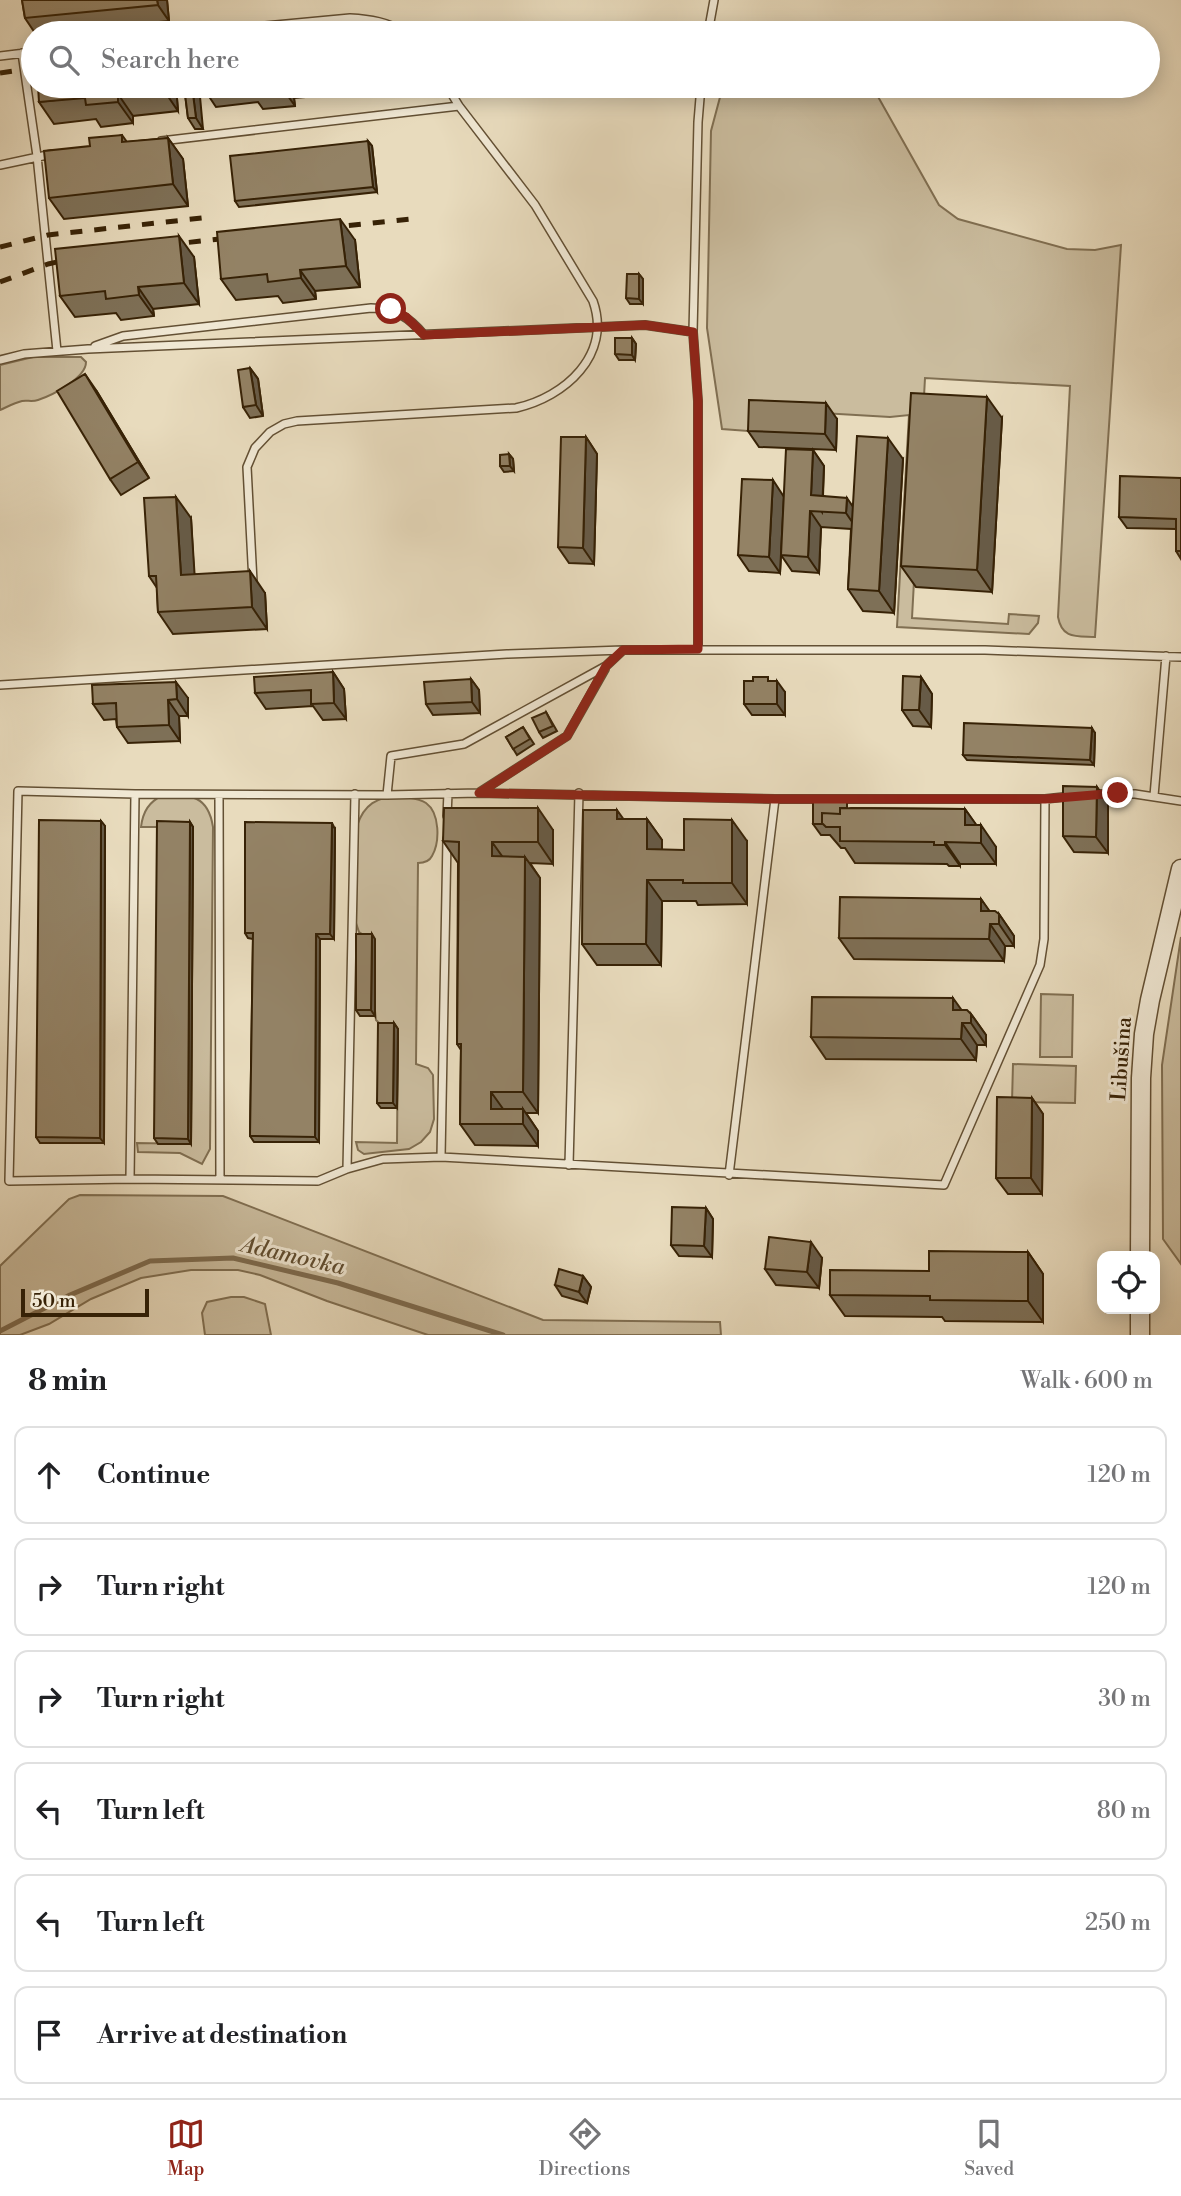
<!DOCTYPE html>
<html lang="en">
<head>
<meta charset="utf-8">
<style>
  :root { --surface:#fff; --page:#f2f2f2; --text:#202124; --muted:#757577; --line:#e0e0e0; --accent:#8f2418 }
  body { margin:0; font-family:"Libre Bodoni",serif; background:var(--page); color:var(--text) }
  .controls { position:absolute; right:21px; bottom:21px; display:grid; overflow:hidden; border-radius:14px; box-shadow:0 4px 18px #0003 }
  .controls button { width:63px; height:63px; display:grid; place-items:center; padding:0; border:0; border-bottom:2px solid var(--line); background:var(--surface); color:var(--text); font:35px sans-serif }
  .scale { position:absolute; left:21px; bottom:18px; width:128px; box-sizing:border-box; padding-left:7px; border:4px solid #372206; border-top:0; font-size:19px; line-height:24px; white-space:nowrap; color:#372206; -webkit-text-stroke:5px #f0e8d4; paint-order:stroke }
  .stop { position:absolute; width:21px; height:21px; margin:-16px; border:5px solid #8f2418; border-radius:50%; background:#fff }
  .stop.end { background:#8f2418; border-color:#fff; box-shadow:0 2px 7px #0008 }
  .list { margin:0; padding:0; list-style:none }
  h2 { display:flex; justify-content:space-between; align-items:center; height:91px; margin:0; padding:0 28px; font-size:30px }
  h2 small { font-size:23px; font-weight:400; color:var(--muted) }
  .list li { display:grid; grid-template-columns:46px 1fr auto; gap:21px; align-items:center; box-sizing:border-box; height:98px; margin:0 14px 14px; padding:0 14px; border:2px solid var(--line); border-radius:14px }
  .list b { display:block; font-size:26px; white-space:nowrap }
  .list em { font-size:23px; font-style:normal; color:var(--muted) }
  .icon { flex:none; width:38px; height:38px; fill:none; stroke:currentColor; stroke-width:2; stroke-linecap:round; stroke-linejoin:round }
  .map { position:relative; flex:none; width:1181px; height:1335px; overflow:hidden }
  .search { position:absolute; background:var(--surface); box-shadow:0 4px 18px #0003; left:21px; right:21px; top:21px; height:77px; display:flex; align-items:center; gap:18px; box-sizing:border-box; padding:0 24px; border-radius:38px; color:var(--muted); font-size:26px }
  .sheet { height:763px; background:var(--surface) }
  nav { display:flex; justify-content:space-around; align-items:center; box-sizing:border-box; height:98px; border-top:2px solid var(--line); background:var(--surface); font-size:19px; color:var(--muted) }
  nav a { display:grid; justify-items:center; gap:4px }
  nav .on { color:var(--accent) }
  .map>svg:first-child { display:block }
  .green { fill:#cabc9e; stroke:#806f52; stroke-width:2 }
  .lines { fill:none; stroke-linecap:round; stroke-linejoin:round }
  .stream { stroke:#7d6b4f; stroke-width:5 }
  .service-casing { stroke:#635034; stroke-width:10 }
  .tertiary-casing { stroke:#635034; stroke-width:21 }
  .service { stroke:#f0e8d4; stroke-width:7 }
  .tertiary { stroke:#f0e8d4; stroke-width:18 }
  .rail { stroke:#372206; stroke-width:5; stroke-dasharray:12 12; stroke-linecap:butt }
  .wall { fill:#7e7057; stroke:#372206; stroke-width:2 }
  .shaded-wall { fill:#675b47; stroke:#372206; stroke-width:2 }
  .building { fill:#938265; stroke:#372206; stroke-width:2 }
  .route { stroke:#8f2418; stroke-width:9 }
  .labels { text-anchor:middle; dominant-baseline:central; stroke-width:6; stroke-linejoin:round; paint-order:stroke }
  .street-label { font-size:21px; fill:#372206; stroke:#f0e8d4 }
  .water-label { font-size:23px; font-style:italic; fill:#604d30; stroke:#f0e8d4 }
</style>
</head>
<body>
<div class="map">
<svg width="1181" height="1335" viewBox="0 0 1181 1335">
  <rect width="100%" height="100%" fill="#e8dbbd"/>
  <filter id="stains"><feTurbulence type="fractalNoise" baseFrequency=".00286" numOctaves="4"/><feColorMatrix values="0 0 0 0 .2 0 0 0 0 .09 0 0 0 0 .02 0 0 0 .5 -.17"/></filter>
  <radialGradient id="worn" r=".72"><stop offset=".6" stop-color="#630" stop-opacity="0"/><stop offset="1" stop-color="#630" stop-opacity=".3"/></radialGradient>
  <path class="green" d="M723,86H872L939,205L958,219L1067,249L1095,250L1121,245L1095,637C1076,636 1062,639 1058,617L1070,386L925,378L912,618L1008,624L1009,614L1039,616L1038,623L1029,634L897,627L909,415L890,417L754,409L748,431L722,429L707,328L711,131Z
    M33,357H81L86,362C86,378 53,395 38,400C32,402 27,400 22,401C14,403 7,407 0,410V365Z
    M163,795C191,795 208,795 213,827L210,1149L202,1164L180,1153L138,1152L137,1143L191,1144L193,827H141C143,811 149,802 163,795Z
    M399,796C407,798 419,798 426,803C440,813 440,842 432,856C429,862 423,863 418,863L416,1064L428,1068L433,1075L434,1119L430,1132L421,1142L409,1149L364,1154L358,1150L356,1142L397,1143L398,1029L383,1027L376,1020L367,937L359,932L356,923L357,826C364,804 377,797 399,796Z
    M1181,937V1264L1163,1239L1162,1065Z
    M1041,994L1073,995L1072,1057H1040Z
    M1013,1064L1076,1066L1075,1103L1012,1102Z
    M80,1195L223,1196L543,1320L720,1322L721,1335H428L327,1301L260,1275L238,1270H191L141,1278L91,1299L49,1324L20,1335H0V1266L69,1199Z
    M231,1297H244L265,1304L271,1335H205L202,1313L207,1302Z"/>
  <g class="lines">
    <path class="stream" d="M0,1331L70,1295L150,1261L233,1258L338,1283L503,1335"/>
    <g class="service-casing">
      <path id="service" d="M189,33L350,18C370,19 388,22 406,33
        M708,33L714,0
        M22,53L37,156L57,351
        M0,56L33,52
        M161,141L459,106
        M0,165L52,154
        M95,346L123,336L371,308C395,308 409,317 424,335
        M0,360L24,354L88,349L645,325L693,332
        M253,582L247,467L255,448L270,432L284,424L297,421L516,408C565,397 612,355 593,301L535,205L459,106L447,86
        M698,649V401L693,332L698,122L701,86
        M0,685L507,654L623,650H985L1181,657
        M480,792L567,736L605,669
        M1095,794H1135L1181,801
        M219,795L220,1180
        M387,795L391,756L464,744L606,666L623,650
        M1154,796L1166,656
        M1045,799L1044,939L1040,965L944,1185L441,1157L383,1159L347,1169L318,1181L130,1179L9,1181L18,791L135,794L387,795L479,793L775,799H1045L1073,796
        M447,816L448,793
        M441,1157L447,839
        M569,1165L579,793
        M347,1169L355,794
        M729,1175L775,799
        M130,1179L135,794"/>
    </g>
    <g class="tertiary-casing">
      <path id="tertiary" d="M1140,1256L1141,1078L1144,1034L1150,1000L1181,869
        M1140,1335V1309"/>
    </g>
    <use href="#service" class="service"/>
    <use href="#tertiary" class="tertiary"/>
    <path class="rail" d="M0,73L33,68
      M325,228L412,219
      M165,245L238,237
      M0,247L48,235L211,217
      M0,282L48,264L75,258"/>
  </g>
  <path class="wall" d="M22,0H167L169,21L49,33H35L25,18Z
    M176,86L178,111L133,116V123L101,127L96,119L54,124L39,102Z
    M184,86L203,129H195L188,118Z
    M202,86H339L340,94L294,98L295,106L263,109L258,102L216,107Z
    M122,135L127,142L168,138L183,159L188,206L64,219L49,198L90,146Z
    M368,141L372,146L377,192L239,207L235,201Z
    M355,240L360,287L315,291L316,299L283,303L278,296L236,300L221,279Z
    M194,257L199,304L153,309L154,316L121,320L116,313L75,317L60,296Z
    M639,274L643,279V304H630L626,298Z
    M632,338L636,344L635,360H619L615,354Z
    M250,368L258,379L263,416L250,418L243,407Z
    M96,390L149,478L121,495L110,479Z
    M1002,418L992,592L916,587L901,566Z
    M837,419L836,450L759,447L748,431Z
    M586,437L597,454L594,564L569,563L558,547Z
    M813,450L824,466L823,496L853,506L903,459L894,613L863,611L848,589L851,529L821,527L819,573L792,571L781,555L780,573L749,571L738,555L784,496Z
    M509,454L513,459L514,471L504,472L500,466Z
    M1181,478V559L1176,551V529L1127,528L1119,517Z
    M191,518L194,574L265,593L267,629L173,634L158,612L157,588L149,576Z
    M333,672L344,689L346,719L323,720L313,706L266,709L255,693Z
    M921,677L932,694L931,727L913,726L902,710Z
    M471,679L479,690L480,713L433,715L426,704Z
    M771,681L785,692V715H752L744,704Z
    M188,698V716H179L180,741L128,743L117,727L116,719L104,720L93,704Z
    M546,712L557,731L543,738L539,732Z
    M523,727L534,744L517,755L506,737Z
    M1095,733L1094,765L967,760L963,755Z
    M1097,787L1108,803V853L1074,852L1063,836Z
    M851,808L965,809L976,825L996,847V864H960V866H949L947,864L855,863L845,848H841L830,835H821L813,824Z
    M623,819H647L662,840V850H684L747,841V904L698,905L696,901H662L661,965H597L582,944Z
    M101,821L105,826L104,1143H40L36,1137Z
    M190,822L193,827L191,1144H158L154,1138Z
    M335,829L334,939H320L319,1142H254L250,1136L253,939L248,938L245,933Z
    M553,830V864L530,863L540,878L538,1113H526L538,1131V1146L475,1145L460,1124L461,1050L457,1044L458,863L443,841Z
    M981,899L989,911L999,914L1014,936V946H1005L1004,961L854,959L839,938Z
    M375,939V1016H360L356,1010Z
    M961,1010L971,1014L986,1035V1045H977L976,1060L826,1059L811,1037Z
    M394,1023L398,1029L397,1108H381L377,1103Z
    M1032,1098L1043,1114L1042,1194H1008L996,1178Z
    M706,1208L713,1219L712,1257L679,1256L671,1245Z
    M1028,1252L1043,1274V1322L945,1321L942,1317L845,1316L830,1295L929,1271Z
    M822,1258L819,1288L776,1285L765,1269Z
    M583,1276L591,1287L587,1303L562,1296L555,1285Z"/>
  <path class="shaded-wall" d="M157,0H167L169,21L158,5Z
    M163,86H176L178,111L163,89Z
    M192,86H199L203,129L196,118Z
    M281,86H286L294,98L295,106Z
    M335,86H339L340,94Z
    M118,94L133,116V123L118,102Z
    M168,138L183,159L188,206L173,184Z
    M368,141L372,146L377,192L373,187Z
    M340,219L355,240L360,287L346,266Z
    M179,236L194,257L199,304L184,283Z
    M300,270L315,291L316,299L301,278Z
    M639,274L643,279V304L639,299Z
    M138,287L153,309L154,316L139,295Z
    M632,338L636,344L635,360L632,355Z
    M250,368L258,379L263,416L256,405Z
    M85,374L96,390L149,478L138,462Z
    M987,397L1002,418L992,592L977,570Z
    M826,403L837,419L836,450L825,434Z
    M586,437L597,454L594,564L583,548Z
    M888,438L903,459L894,613L879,591Z
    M813,450L824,466L822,512L811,495Z
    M509,454L513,459L514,471L510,466Z
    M773,480L784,497L780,573L769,557Z
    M176,497L191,518L196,597L181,575Z
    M847,498L858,514L857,529L846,513Z
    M810,511L821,527L819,573L808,557Z
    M250,571L265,593L267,629L252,607Z
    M333,672L344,689L346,719L334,703Z
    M921,677L932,694L931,727L919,710Z
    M471,679L479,690L480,713L472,702Z
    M777,681L785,692V715L777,704Z
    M176,682L188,698V716L177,699Z
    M168,700L179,716L180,741L169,725Z
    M1092,728L1095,733L1094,765L1090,760Z
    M1097,787L1108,803V853L1096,837Z
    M538,808L553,830V864L538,842Z
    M965,809L980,830L965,825Z
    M617,810L632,831L617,819Z
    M647,819L662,840V871L647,849Z
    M732,820L747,841V904L732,883Z
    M101,821L105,826L104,1143L100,1138Z
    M190,822L193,827L191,1144L188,1139Z
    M332,823L335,829L334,939L330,934Z
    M981,825L996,847V864L981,843Z
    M492,842L507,863L492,856Z
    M945,842L960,864V866L945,845Z
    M525,857L540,878L538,1113L523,1092Z
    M647,880L662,901L661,965L646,944Z
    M981,899L996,920L981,911Z
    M999,914L1014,936V946L999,924Z
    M990,924L1005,946L1004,961L989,939Z
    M316,934L320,939L319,1142L315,1137Z
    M372,934L375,939V1016L371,1010Z
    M953,998L968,1019L953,1010Z
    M971,1014L986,1035V1045L971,1023Z
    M394,1023L398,1029L397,1108L393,1103Z
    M962,1023L977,1045L976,1060L961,1039Z
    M491,1092L506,1113L491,1109Z
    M1032,1098L1043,1114L1042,1194L1031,1178Z
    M523,1109L538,1131V1146L523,1124Z
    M706,1208L713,1219L712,1257L704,1246Z
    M811,1242L822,1258L819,1288L807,1272Z
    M1028,1252L1043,1274V1322L1028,1301Z
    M583,1276L591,1287L587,1303L579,1292Z"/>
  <path class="building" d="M22,0H157L158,5L25,18Z
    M320,25L321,33H245Z
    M38,86H163V89L118,94V102L86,105L85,98L39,102Z
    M184,86H192L196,118H188Z
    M248,86H269L248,88Z
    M122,135V142L168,138L173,184L49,198L44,151L90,146L89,138Z
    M368,141L373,187L235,201L230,156Z
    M340,219L346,266L300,270L301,278L268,282L267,274L221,279L217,232Z
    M179,236L184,283L138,287L139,295L106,299L105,291L60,296L55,249Z
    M627,274H639V299L626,298Z
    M615,338H632V355L615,354Z
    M250,368L256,405L243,407L238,370Z
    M85,374L138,462L110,479L57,391Z
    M911,393L987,397L977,570L901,566Z
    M749,400L826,403L825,434L748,431Z
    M857,436L888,438L879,591L848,589Z
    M561,437H586L583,548L558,547Z
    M786,449L813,450L811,495L847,498L846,513L810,511L808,557L781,555Z
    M509,454L510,466H500V455Z
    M1120,476L1181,478V551H1176V519L1119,517Z
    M742,479L773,480L769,557L738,555Z
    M176,497L181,575L250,571L252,607L158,612L156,576H149L144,498Z
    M333,672L334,703L311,704V690L255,693L254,677Z
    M903,676L921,677L919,710H902Z
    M753,677H768V681H777V704H744V681H753Z
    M471,679L472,702L426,704L424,682Z
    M176,682L177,699L168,700L169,725L117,727L116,703L93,704L92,685Z
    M546,712L553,726L539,732L532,718Z
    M964,723L1092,728L1090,760L963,755Z
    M523,727L530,739L513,749L506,737Z
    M1063,786L1097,787L1096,837L1063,836Z
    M813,801L847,802V808H840V814L822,813V823L823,824H813Z
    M444,808H538V842H492V856L525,857L523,1092H491V1109H523V1124H460L461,1044H457L459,842L443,841Z
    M840,808L965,809V825H981V843L945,842V845H934V842L840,841V827H826L822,823V813L840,814Z
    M583,810H617V819H647V849L684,850V819L732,820V883H683V880H647L646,944H582Z
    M39,820L101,821L100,1138L36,1137Z
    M157,821L190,822L188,1139L154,1138Z
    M245,822L332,823L330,934H316L315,1137L250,1136L253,933H245Z
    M840,897L981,899V911H995L999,914V924H990L989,939L839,938Z
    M356,934H372L371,1010H356Z
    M812,997L953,998V1010H967L971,1014V1023H962L961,1039L811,1037Z
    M378,1023H394L393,1103H377Z
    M997,1097L1032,1098L1031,1178H996Z
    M672,1207L706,1208L704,1246L671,1245Z
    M769,1237L811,1242L807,1272L765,1269Z
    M929,1251L1028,1252V1301L930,1300V1296L830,1295V1270L929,1271Z
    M559,1269L583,1276L579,1292L555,1285Z"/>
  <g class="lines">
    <path class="route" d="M391,309L406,317L424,335L645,325L693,332L698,401V649L623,650L606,666L567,736L479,793L775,799H1045L1118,793"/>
  </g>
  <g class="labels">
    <g class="street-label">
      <text transform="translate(1122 1059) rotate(-86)">Libušina</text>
    </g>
    <g class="water-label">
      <text transform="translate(293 1256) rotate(13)">Adamovka</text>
    </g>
  </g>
  <rect width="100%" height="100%" filter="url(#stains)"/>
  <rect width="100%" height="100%" fill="url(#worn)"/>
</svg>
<div class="controls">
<button><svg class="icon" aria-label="locate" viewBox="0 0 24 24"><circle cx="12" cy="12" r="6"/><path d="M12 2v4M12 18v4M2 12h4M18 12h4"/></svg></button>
</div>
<div class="scale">50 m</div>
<div class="stop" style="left:391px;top:309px"></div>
<div class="stop end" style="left:1118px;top:793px"></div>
<div class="search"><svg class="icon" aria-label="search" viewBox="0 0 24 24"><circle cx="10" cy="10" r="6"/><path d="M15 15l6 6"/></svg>Search here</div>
</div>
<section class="sheet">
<h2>8 min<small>Walk · 600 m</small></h2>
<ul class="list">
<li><svg class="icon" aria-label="ahead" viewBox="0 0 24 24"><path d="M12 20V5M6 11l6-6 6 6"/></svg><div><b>Continue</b></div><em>120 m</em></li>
<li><svg class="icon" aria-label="right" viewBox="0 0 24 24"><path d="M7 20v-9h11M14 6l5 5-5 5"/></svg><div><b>Turn right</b></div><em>120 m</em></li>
<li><svg class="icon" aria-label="right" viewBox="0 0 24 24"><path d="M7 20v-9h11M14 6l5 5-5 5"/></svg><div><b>Turn right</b></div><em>30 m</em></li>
<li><svg class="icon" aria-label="left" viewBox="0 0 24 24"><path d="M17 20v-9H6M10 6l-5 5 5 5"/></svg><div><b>Turn left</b></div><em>80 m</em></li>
<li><svg class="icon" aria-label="left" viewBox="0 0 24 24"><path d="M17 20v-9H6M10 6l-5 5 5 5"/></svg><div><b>Turn left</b></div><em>250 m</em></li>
<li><svg class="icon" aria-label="arrive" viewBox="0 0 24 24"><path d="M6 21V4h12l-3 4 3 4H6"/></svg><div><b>Arrive at destination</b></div></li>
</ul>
</section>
<nav>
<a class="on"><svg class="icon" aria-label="map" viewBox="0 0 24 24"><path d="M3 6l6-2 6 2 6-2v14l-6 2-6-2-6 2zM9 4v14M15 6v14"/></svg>Map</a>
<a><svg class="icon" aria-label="directions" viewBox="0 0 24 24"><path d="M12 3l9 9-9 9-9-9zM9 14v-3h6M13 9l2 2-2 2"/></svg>Directions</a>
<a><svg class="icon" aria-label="saved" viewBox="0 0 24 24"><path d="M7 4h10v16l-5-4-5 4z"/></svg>Saved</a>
</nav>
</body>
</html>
